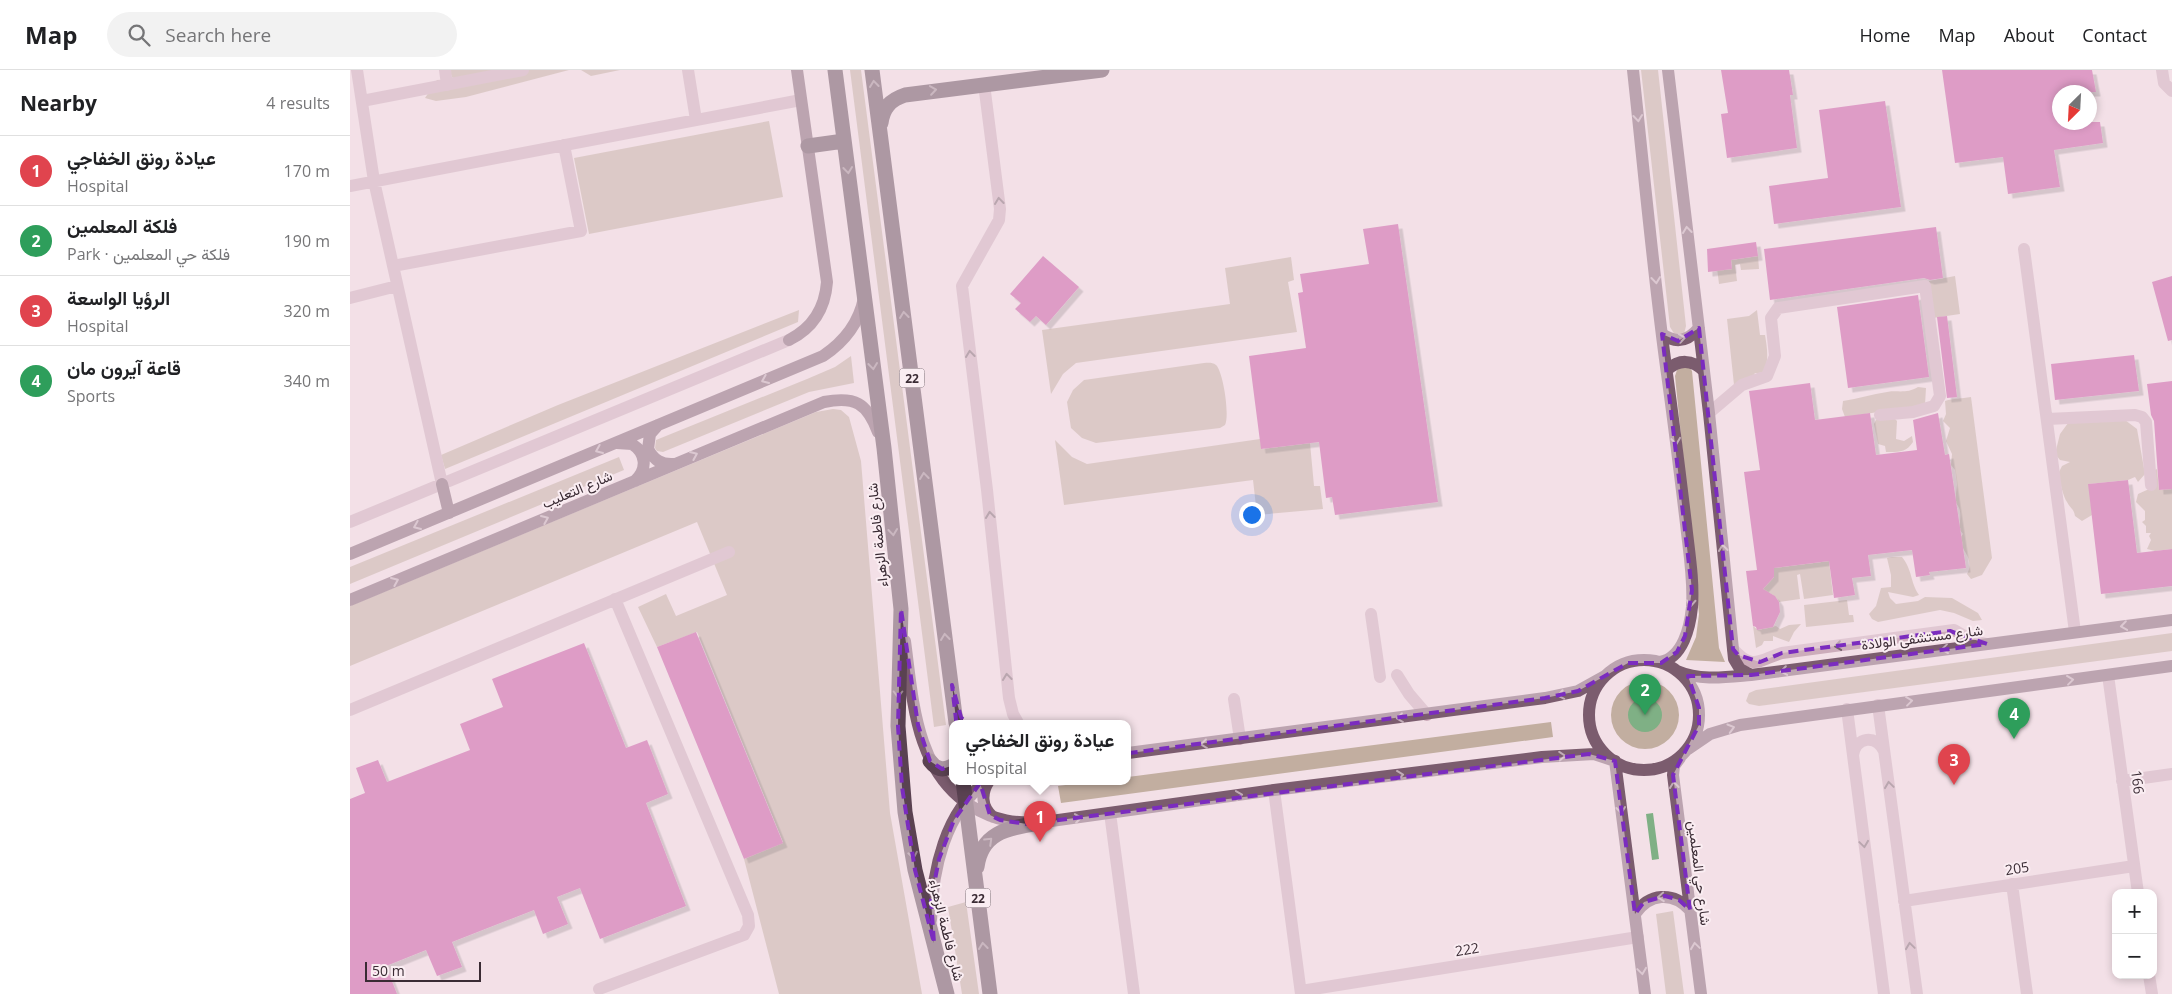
<!DOCTYPE html>
<html lang="en">
<head>
<meta charset="utf-8">
<style>
  :root { --surface:#fff; --page:#f2f2f2; --text:#202124; --muted:#757577; --line:#e0e0e0; --accent:#205b29 }
  body { margin:0; font-family:"Open Sans",Vazirmatn,sans-serif; background:var(--page); color:var(--text) }
  .controls { position:absolute; right:15px; bottom:15px; display:grid; overflow:hidden; border-radius:10px; box-shadow:0 2px 8px #0003 }
  .controls button { width:45px; height:45px; display:grid; place-items:center; padding:0; border:0; border-bottom:1px solid var(--line); background:var(--surface); color:var(--text); font:25px sans-serif }
  .compass { position:absolute; left:1702px; top:15px; width:45px; height:45px; border-radius:50%; background:var(--surface); box-shadow:0 2px 8px #0003; rotate:204deg }
  .scale { position:absolute; left:15px; bottom:12px; width:116px; box-sizing:border-box; padding-left:5px; border:2px solid #3a2b34; border-top:0; font-size:14px; line-height:18px; white-space:nowrap; color:#3a2b34; -webkit-text-stroke:4px #faedf2; paint-order:stroke }
  .you { position:absolute; left:901px; top:444px; width:18px; height:18px; margin:-12px; border:4px solid #fff; border-radius:50%; background:#1a73e8; box-shadow:0 0 0 8px #1a73e833 }
  .badge { display:grid; place-items:center; width:32px; height:32px; border-radius:50%; background:var(--accent); color:#fff; font-size:16px; font-weight:700 }
  .pin { position:absolute; translate:-50% -41px; filter:drop-shadow(0 1px 2px #0008) }
  .pin::after { content:''; position:absolute; top:26px; width:18px; height:15px; background:inherit; clip-path:polygon(0 0,100% 0,50% 100%) }
  .popup { position:absolute; left:599px; top:650px; width:182px; height:65px; box-sizing:border-box; display:grid; place-content:center; border-radius:10px; background:var(--surface); filter:drop-shadow(0 1px 4px #0005); font-size:16px; white-space:nowrap; color:var(--muted) }
  .popup b { font-size:19px; color:var(--text) }
  .popup::after { content:''; position:absolute; left:50%; top:100%; margin-left:-10px; border:10px solid transparent; border-top-color:var(--surface) }
  .list { margin:0; padding:0; list-style:none }
  h2 { display:flex; justify-content:space-between; align-items:center; height:65px; margin:0; padding:0 20px; font-size:21px }
  h2 small { font-size:16px; font-weight:400; color:var(--muted) }
  .list li { display:grid; grid-template-columns:32px 1fr auto; gap:15px; align-items:center; box-sizing:border-box; height:70px; padding:0 20px; border-top:1px solid var(--line) }
  .list b { display:block; font-size:19px; white-space:nowrap }
  .list p { margin:0; font-size:16px; white-space:nowrap; color:var(--muted) }
  .list em { font-size:16px; font-style:normal; color:var(--muted) }
  .icon { flex:none; width:28px; height:28px; fill:none; stroke:currentColor; stroke-width:2; stroke-linecap:round; stroke-linejoin:round }
  .map { position:relative; flex:none; width:1822px; height:924px; overflow:hidden }
  header { display:flex; align-items:center; gap:30px; box-sizing:border-box; height:70px; padding:0 25px; background:var(--surface); border-bottom:1px solid var(--line) }
  header strong { font-size:24px }
  nav { display:flex; gap:28px; margin-inline-start:auto; font-size:18px }
  .search { width:350px; height:45px; background:var(--page); display:flex; align-items:center; gap:12px; box-sizing:border-box; padding:0 18px; border-radius:28px; color:var(--muted); font-size:19px }
  main { display:flex }
  aside { flex:1; background:var(--surface) }
  .map>svg:first-child { display:block }
  .green { fill:#c2aea0 }
  .water { fill:#7fb085 }
  .building { fill:#c54c9e; filter:url(#shadow) }
  .lines { fill:none; stroke-linecap:round; stroke-linejoin:round }
  .minor { stroke:#ccacba; stroke-width:12 }
  .major { stroke:#7b5c6e; stroke-width:12 }
  .highway { stroke:#5a4251; stroke-width:15 }
  .oneway { stroke:#9a8691 }
  .oneway2 { stroke:#c1acb7 }
  .oneway3 { stroke:#745f6a }
  .marked { fill:none; stroke:#7b2cbf; stroke-width:4; stroke-dasharray:10 6; stroke-linejoin:round }
  .labels { text-anchor:middle; dominant-baseline:central; stroke-width:4; stroke-linejoin:round; paint-order:stroke }
  .shield { fill:#faedf2; stroke:#74656d; stroke-width:1 }
  .shield-label { font-size:12px; font-weight:bold; fill:#3a2b34 }
  .street-label { font-size:14px; fill:#3a2b34; stroke:#faedf2 }
</style>
</head>
<body>
<header>
<strong>Map</strong>
<div class="search"><svg class="icon" aria-label="search" viewBox="0 0 24 24"><circle cx="10" cy="10" r="6"/><path d="M15 15l6 6"/></svg>Search here</div>
<nav><a>Home</a><a>Map</a><a>About</a><a>Contact</a></nav>
</header>
<main>
<aside>
<h2>Nearby<small>4 results</small></h2>
<ul class="list">
<li><span class="badge" style="background:#e0444e">1</span><div><b>عيادة رونق الخفاجي</b><p>Hospital</p></div><em>170 m</em></li>
<li><span class="badge" style="background:#2e9e5b">2</span><div><b>فلكة المعلمين</b><p>Park · فلكة حي المعلمين</p></div><em>190 m</em></li>
<li><span class="badge" style="background:#e0444e">3</span><div><b>الرؤيا الواسعة</b><p>Hospital</p></div><em>320 m</em></li>
<li><span class="badge" style="background:#2e9e5b">4</span><div><b>قاعة آيرون مان</b><p>Sports</p></div><em>340 m</em></li>
</ul>
</aside>
<div class="map">
<svg width="1822" height="924" viewBox="0 0 1822 924">
  <defs>
    <filter id="shadow"><feDropShadow dx="4.5" dy="4.5" stdDeviation="0" flood-color="#0004"/></filter>
  </defs>
  <rect width="100%" height="100%" fill="#f3e0e7"/>
  <path class="green" d="M99,0H219L116,27L86,31L75,28L87,10L103,9Z
    M231,0H270L241,6Z
    M500,0H511L596,655L584,657Z
    M1291,0H1308L1336,256L1334,264L1325,265L1320,257Z
    M419,51L433,127L239,164L224,88Z
    M1408,186L1409,199L1391,200L1390,194L1385,195L1387,211L1369,214L1366,190L1373,200L1382,199L1381,190Z
    M941,187L944,210L938,212L947,262L726,293L713,304L701,324L692,260L880,234L875,198Z
    M1605,206L1610,244L1583,248L1579,211Z
    M449,240L448,252L95,399L91,385L208,335Z
    M1407,240L1410,265H1415C1417,277 1420,294 1412,303H1405L1403,306L1384,315L1377,249L1399,246Z
    M501,286L504,313L459,322L313,382L307,381L305,378L306,370L457,309L485,297Z
    M854,293C858,293 862,292 866,295C873,301 880,346 875,355L870,358L746,373L732,368L721,358L717,332L723,320L734,310Z
    M1328,297H1339L1342,301L1369,578L1375,592L1336,590L1346,567L1349,544L1325,306Z
    M1568,317L1576,318L1575,335L1495,347L1492,339L1493,331C1508,329 1522,324 1537,322C1548,320 1557,324 1568,317Z
    M1621,327L1642,488L1632,505L1621,509L1617,504C1624,492 1615,480 1607,472L1613,464L1609,459C1610,449 1613,440 1605,432L1607,415L1605,400L1601,395L1602,384L1596,371L1600,358L1593,351L1596,344L1595,331C1604,328 1611,329 1621,327Z
    M483,339L491,340L499,347L511,391L540,743L572,924H429L394,789L433,772L347,562L307,577L288,537L316,524L326,546L377,525L347,452L0,596V536L466,342Z
    M1767,344L1787,359L1795,404L1788,412L1785,407L1778,410L1739,414L1742,445L1732,451L1725,446C1724,439 1720,438 1717,432C1713,427 1710,411 1708,404L1712,396L1720,392L1710,390L1705,384L1710,364L1721,349Z
    M1543,347L1547,351L1546,369L1554,371L1562,366L1563,372C1556,383 1548,382 1536,382L1535,376L1528,374L1524,354L1527,348Z
    M910,369L912,379L960,373L964,416H970L973,439L907,445L903,410L714,435L705,370L722,387L737,394Z
    M269,387L274,400L0,514V497Z
    M1807,399L1809,420L1822,419V479L1805,481L1797,479L1801,470L1799,466L1801,463H1796V456L1792,452L1795,450V441L1786,432L1788,424L1799,419L1803,401Z
    M1542,487H1552C1563,501 1560,512 1569,525L1563,527L1538,522L1540,528L1546,534L1568,531L1575,527L1602,528L1628,543L1632,550L1623,551L1604,543L1590,540L1528,552L1522,549L1519,544L1526,536L1531,518L1541,517V505L1537,488Z
    M1479,491L1483,525L1454,529L1450,504L1447,505L1450,529L1429,532C1424,523 1419,522 1409,523L1424,507V498Z
    M1497,530L1499,545H1503L1504,552L1456,557L1454,535Z
    M1451,554L1444,562L1439,572L1423,566V571H1414L1412,575L1406,578L1403,556L1408,560L1426,556L1430,559L1439,555Z
    M1822,563V581L1409,636L1399,634L1396,631L1399,623L1406,620Z
    M1261 645a34 34 0 1 1 68 0a34 34 0 1 1-68 0Z
    M1201,652L1203,667L711,733L708,716L746,711H778V707Z
    M616,832L629,924H612L598,837Z
    M1323,841L1334,924H1316L1306,844Z"/>
  <path class="water" d="M1278 645a17 17 0 1 1 34 0a17 17 0 1 1-34 0Z
    M1303,743L1309,789L1302,790L1296,744Z"/>
  <path class="building" d="M1371,0H1439L1443,25H1440L1447,78L1377,88L1371,44L1378,43Z
    M1592,0H1742L1746,22H1710V52H1750L1753,73L1704,80L1710,117L1658,124L1653,87L1605,93Z
    M1535,31L1551,137L1424,154L1419,116L1478,108L1469,40Z
    M1048,154L1088,432L985,445L982,427L976,428L969,372L911,379L899,286L956,278L948,223L953,222L950,204L1019,194L1013,159Z
    M1586,157L1593,208L1580,210L1574,208L1420,230L1414,179Z
    M1406,172L1408,186L1381,190L1382,199L1358,202L1357,179Z
    M693,186L729,217L696,255L686,246L680,252L665,239L671,233L660,224Z
    M1822,206V270L1818,271L1802,212Z
    M1568,225L1579,307L1498,318L1487,237Z
    M1597,246L1607,327L1597,328L1587,247Z
    M1784,285L1789,321L1705,330L1701,294Z
    M1822,311V419L1809,420L1804,351L1801,345L1797,314Z
    M1460,313L1465,350L1520,343L1526,385L1567,380L1563,350L1588,343L1595,385L1599,384L1616,498L1579,502L1580,505L1566,507L1562,480L1518,485L1521,506L1502,508L1505,525L1484,528L1479,491L1424,498V507L1413,519L1425,526L1429,532L1430,542L1423,557L1407,560L1406,557L1403,556L1396,501L1407,500L1394,402L1410,400L1399,321Z
    M1778,410L1787,483L1822,479V516L1751,524L1738,414Z
    M346,562L433,773L394,789L307,577Z
    M234,573L276,678L297,670L318,724L296,733L336,836L250,869L230,818L207,827L218,854L193,864L184,840L102,872L112,897L87,906L76,880L36,896L47,924H0V729L15,723L6,698L28,690L37,712L120,680L110,654L153,637L142,609Z"/>
  <g class="lines">
    <path class="minor" d="M7,0L24,111L92,414
      M95,0L97,15
      M338,0L346,50
      M1812,0L1814,13L1822,21
      M634,14L650,139L649,150L612,216L637,420L659,628L663,644L668,653
      M12,31L173,0
      M0,116L451,30
      M1674,179L1725,562
      M43,196L231,161L214,75
      M0,228L47,216
      M1359,343L1392,315L1417,306L1425,286L1421,248L1428,238L1575,216L1590,326L1584,336L1563,342L1530,345
      M1697,349L1785,345L1792,347L1796,352L1801,415
      M0,452L439,270
      M1021,544L1030,607
      M1383,579C1403,601 1409,590 1432,583L1604,560L1623,571L1637,574
      M1047,605L1059,624L1077,645
      M1758,605L1788,823
      M884,629L890,669
      M1528,635L1567,924
      M1497,639L1534,924
      M0,640L379,482
      M1503,685C1506,667 1526,664 1534,681
      M1772,711L1822,704
      M924,720L951,924
      M760,743L784,924
      M1662,814L1677,924
      M1554,831L1784,796
      M1799,905L1802,924
      M249,919L394,865L399,856L398,845L265,529
      M951,921L1288,867"/>
    <path class="major" d="M1283,0C1294,101 1303,203 1317,304C1324,354 1330,404 1336,454C1339,482 1344,510 1342,537C1340,557 1333,588 1310,592
      M1318,0L1359,343L1384,589L1390,599L1401,605
      M1312,264C1326,274 1338,271 1349,258
      M439,270C463,258 475,239 477,212L447,0
      M1317,300C1329,289 1342,289 1354,301
      M308,355L300,364L298,379C304,390 311,395 324,394
      M267,373L282,374C296,383 298,399 285,411
      M92,414L99,443
      M0,484L473,286C494,272 509,253 514,228
      M0,530L474,332C505,326 517,333 528,362
      M555,571C563,630 565,700 621,736C645,751 666,754 694,752L924,720L1192,687L1244,684L1265,691L1295,924
      M1239 645a55 55 0 1 1 110 0a55 55 0 1 1-110 0Z
      M1327,601C1350,611 1377,607 1401,605L1822,550
      M1338,679L1360,664L1390,655L1822,596
      M778,683L1195,628L1228,621L1255,606
      M1330,688L1324,696L1323,705L1351,924
      M639,711C631,723 631,737 643,747
      M1285,844C1299,823 1323,821 1340,840
      M581,850C582,801 595,741 637,711"/>
    <path class="highway" d="M485,0L534,378L551,539L548,656L555,742L565,800L597,924
      M522,0L606,653
      M531,53C533,38 540,30 555,25L752,0
      M458,76L494,71
      M580,691C586,699 593,701 602,696
      M613,711L640,924
      M627,797C632,759 663,758 694,752"/>
  </g>
  <defs><path id="oneway-chevron" d="M-2-3.5L2.5 0L-2 3.5" fill="none" stroke-width="1.6" stroke-linecap="round" stroke-linejoin="round" transform="scale(1.25)"/></defs>
  <g class="oneway">
    <use href="#oneway-chevron" transform="translate(524 14) rotate(-97)"/>
    <use href="#oneway-chevron" transform="translate(583 20) rotate(-8)"/>
    <use href="#oneway-chevron" transform="translate(498 100) rotate(83)"/>
    <use href="#oneway-chevron" transform="translate(554 245) rotate(-97)"/>
    <use href="#oneway-chevron" transform="translate(523 296) rotate(83)"/>
    <use href="#oneway-chevron" transform="translate(574 406) rotate(-97)"/>
    <use href="#oneway-chevron" transform="translate(543 462) rotate(84)"/>
    <use href="#oneway-chevron" transform="translate(595 567) rotate(-97)"/>
    <use href="#oneway-chevron" transform="translate(548 624) rotate(90)"/>
    <use href="#oneway-chevron" transform="translate(639 771) rotate(-44)"/>
    <use href="#oneway-chevron" transform="translate(563 785) rotate(80)"/>
    <use href="#oneway-chevron" transform="translate(633 876) rotate(-97)"/>
  </g>
  <g class="oneway2">
    <use href="#oneway-chevron" transform="translate(1288 48) rotate(84)"/>
    <use href="#oneway-chevron" transform="translate(1337 160) rotate(-97)"/>
    <use href="#oneway-chevron" transform="translate(1306 210) rotate(84)"/>
    <use href="#oneway-chevron" transform="translate(1332 268) rotate(-9)"/>
    <use href="#oneway-chevron" transform="translate(415 310) rotate(157)"/>
    <use href="#oneway-chevron" transform="translate(1326 371) rotate(82)"/>
    <use href="#oneway-chevron" transform="translate(249 380) rotate(157)"/>
    <use href="#oneway-chevron" transform="translate(344 385) rotate(-23)"/>
    <use href="#oneway-chevron" transform="translate(195 449) rotate(-23)"/>
    <use href="#oneway-chevron" transform="translate(67 456) rotate(157)"/>
    <use href="#oneway-chevron" transform="translate(1373 478) rotate(-96)"/>
    <use href="#oneway-chevron" transform="translate(45 511) rotate(-23)"/>
    <use href="#oneway-chevron" transform="translate(1341 533) rotate(93)"/>
    <use href="#oneway-chevron" transform="translate(1774 556) rotate(172)"/>
    <use href="#oneway-chevron" transform="translate(1595 579) rotate(173)"/>
    <use href="#oneway-chevron" transform="translate(1434 601) rotate(172)"/>
    <use href="#oneway-chevron" transform="translate(1720 610) rotate(-7)"/>
    <use href="#oneway-chevron" transform="translate(1211 625) rotate(169)"/>
    <use href="#oneway-chevron" transform="translate(1559 631) rotate(-7)"/>
    <use href="#oneway-chevron" transform="translate(1050 648) rotate(173)"/>
    <use href="#oneway-chevron" transform="translate(1381 658) rotate(-16)"/>
    <use href="#oneway-chevron" transform="translate(854 674) rotate(173)"/>
    <use href="#oneway-chevron" transform="translate(1212 686) rotate(-4)"/>
    <use href="#oneway-chevron" transform="translate(1050 705) rotate(-7)"/>
    <use href="#oneway-chevron" transform="translate(1324 715) rotate(-97)"/>
    <use href="#oneway-chevron" transform="translate(889 725) rotate(-8)"/>
    <use href="#oneway-chevron" transform="translate(1271 740) rotate(83)"/>
    <use href="#oneway-chevron" transform="translate(728 748) rotate(-8)"/>
    <use href="#oneway-chevron" transform="translate(1311 827) rotate(176)"/>
    <use href="#oneway-chevron" transform="translate(1345 876) rotate(-98)"/>
    <use href="#oneway-chevron" transform="translate(1292 901) rotate(82)"/>
  </g>
  <g class="oneway3">
    <use href="#oneway-chevron" transform="translate(649 131) rotate(-97)"/>
    <use href="#oneway-chevron" transform="translate(620 284) rotate(-97)"/>
    <use href="#oneway-chevron" transform="translate(640 445) rotate(-96)"/>
    <use href="#oneway-chevron" transform="translate(1488 576) rotate(172)"/>
    <use href="#oneway-chevron" transform="translate(657 607) rotate(-96)"/>
    <use href="#oneway-chevron" transform="translate(1539 715) rotate(-98)"/>
    <use href="#oneway-chevron" transform="translate(1514 774) rotate(82)"/>
    <use href="#oneway-chevron" transform="translate(1560 876) rotate(-98)"/>
  </g>
  <path d="M0 0H1822V924H0ZM1349,258L1383,579L1388,585L1410,592L1432,583L1600,561L1637,574L1401,605L1338,606L1349,638V655L1323,705L1340,840L1329,830L1315,826L1294,832L1285,844L1265,691L1239,684L677,754L650,750L640,745L630,713L604,750L589,789L581,830L584,873L565,800L552,717L548,656L551,539L568,655L580,691L592,699L604,695L610,684L602,615L611,647L632,673L660,689L689,695L1195,628L1228,621L1278,593H1311L1327,582L1335,566L1342,520L1312,264L1328,271Z" fill="#f3e0e7" fill-opacity=".55" fill-rule="evenodd"/>
  <path class="marked" d="M1349,258L1383,579L1388,585L1410,592L1432,583L1600,561L1637,574L1401,605L1338,606L1349,638V655L1323,705L1340,840L1329,830L1315,826L1294,832L1285,844L1265,691L1239,684L677,754L650,750L640,745L630,713L604,750L589,789L581,830L584,873L565,800L552,717L548,656L551,539L568,655L580,691L592,699L604,695L610,684L602,615L611,647L632,673L660,689L689,695L1195,628L1228,621L1278,593H1311L1327,582L1335,566L1342,520L1312,264L1328,271Z"/>
  <g class="labels">
    <g class="shield">
      <rect x="549.5" y="298.5" width="25" height="19" rx="4"/>
      <rect x="615.5" y="818.5" width="25" height="19" rx="4"/>
    </g>
    <g class="shield-label">
      <text x="562" y="308">22</text>
      <text x="628" y="828">22</text>
    </g>
    <g class="street-label">
      <text transform="translate(227 419) rotate(-23)">شارع التعليب</text>
      <text transform="translate(527 465) rotate(-96)">شارع فاطمة الزهراء</text>
      <text transform="translate(1572 567) rotate(-7)">شارع مستشفى الولادة</text>
      <text transform="translate(1788 712) rotate(82)">166</text>
      <text transform="translate(1667 798) rotate(-9)">205</text>
      <text transform="translate(1350 803) rotate(83)">شارع حي المعلمين</text>
      <text transform="translate(597 860) rotate(76)">شارع فاطمة الزهراء</text>
      <text transform="translate(1117 879) rotate(-9)">222</text>
    </g>
  </g>
</svg>
<div class="controls">
<button>+</button>
<button>−</button>
</div>
<svg class="compass" viewBox="-18 -18 36 36"><path d="M0-13l5 13h-10z" fill="#e53935"/><path d="M0 13l5-13h-10z" fill="#757577"/></svg>
<div class="scale">50 m</div>
<div class="you"></div>
<div class="pin badge" style="left:690px;top:772px;background:#e0444e">1</div>
<div class="popup"><b>عيادة رونق الخفاجي</b>Hospital</div>
<div class="pin badge" style="left:1295px;top:645px;background:#2e9e5b">2</div>
<div class="pin badge" style="left:1604px;top:715px;background:#e0444e">3</div>
<div class="pin badge" style="left:1664px;top:669px;background:#2e9e5b">4</div>
</div>
</main>
</body>
</html>
